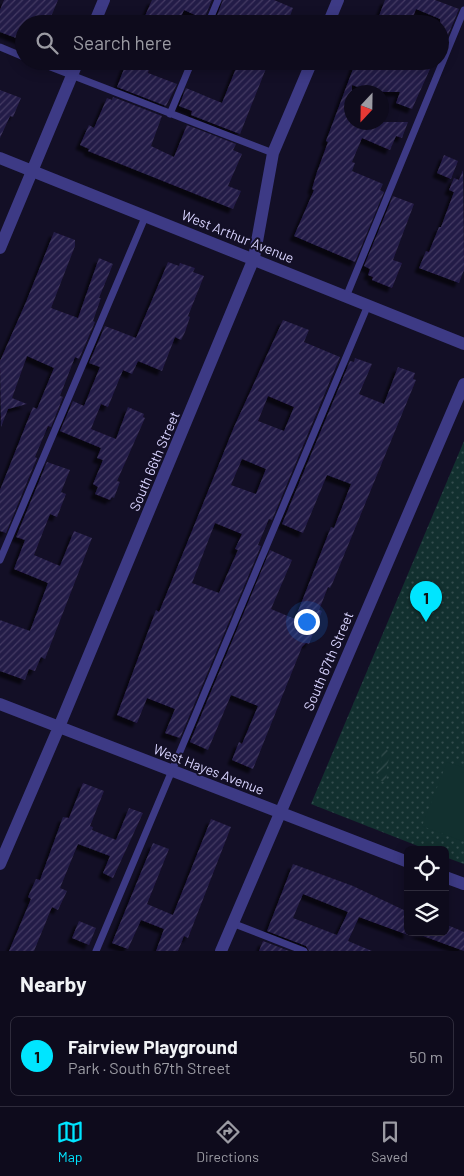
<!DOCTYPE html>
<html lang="en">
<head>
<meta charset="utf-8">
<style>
  :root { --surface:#0e0b1c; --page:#1c1929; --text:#f1f3f6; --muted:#9b9ba3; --line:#2e2b3b; --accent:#00e5ff }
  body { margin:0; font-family:Barlow,sans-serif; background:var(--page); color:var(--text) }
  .controls { position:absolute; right:15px; bottom:15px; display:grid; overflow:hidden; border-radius:8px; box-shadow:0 2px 12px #0003 }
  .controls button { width:45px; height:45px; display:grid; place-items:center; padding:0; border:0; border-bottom:1px solid var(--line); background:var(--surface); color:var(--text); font:25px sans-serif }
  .compass { position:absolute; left:344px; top:85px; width:45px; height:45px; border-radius:50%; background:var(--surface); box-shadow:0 2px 12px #0003; rotate:202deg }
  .you { position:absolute; left:306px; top:621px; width:18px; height:18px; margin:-12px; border:4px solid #fff; border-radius:50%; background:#1a73e8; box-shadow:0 0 0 8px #1a73e833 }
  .badge { display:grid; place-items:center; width:32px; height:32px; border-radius:50%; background:var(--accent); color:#111; font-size:16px; font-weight:700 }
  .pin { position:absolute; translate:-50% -41px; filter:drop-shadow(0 1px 2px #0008) }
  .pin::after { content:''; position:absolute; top:26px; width:18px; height:15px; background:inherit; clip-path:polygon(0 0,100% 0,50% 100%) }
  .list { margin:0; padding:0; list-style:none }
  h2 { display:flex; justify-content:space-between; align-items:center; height:65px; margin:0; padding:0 20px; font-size:21px }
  h2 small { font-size:16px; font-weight:400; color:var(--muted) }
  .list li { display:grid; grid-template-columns:32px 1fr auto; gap:15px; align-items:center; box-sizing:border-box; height:80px; margin:0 10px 10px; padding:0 10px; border:1px solid var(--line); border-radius:8px }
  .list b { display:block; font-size:19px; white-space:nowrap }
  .list p { margin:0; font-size:16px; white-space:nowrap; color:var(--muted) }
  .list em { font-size:16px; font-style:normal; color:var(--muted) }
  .icon { flex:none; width:28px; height:28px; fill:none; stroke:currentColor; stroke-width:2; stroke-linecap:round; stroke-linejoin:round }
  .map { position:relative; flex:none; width:464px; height:951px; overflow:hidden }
  .search { position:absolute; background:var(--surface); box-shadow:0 2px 12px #0003; left:15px; right:15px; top:15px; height:55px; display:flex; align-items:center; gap:12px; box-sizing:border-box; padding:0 18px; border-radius:28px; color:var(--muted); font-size:19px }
  .sheet { height:155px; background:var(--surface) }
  nav { display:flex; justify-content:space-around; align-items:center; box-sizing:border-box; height:70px; border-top:1px solid var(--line); background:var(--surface); font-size:14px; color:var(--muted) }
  nav a { display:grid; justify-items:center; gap:2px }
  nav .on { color:var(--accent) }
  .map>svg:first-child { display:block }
  .park { fill:url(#park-dots) }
  .garden { fill:url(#garden-furrows) }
  .pitch { fill:#12302f }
  .building { fill:url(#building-hatch); fill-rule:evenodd; filter:url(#shadow) }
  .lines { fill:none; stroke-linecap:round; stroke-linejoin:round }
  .lane { stroke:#3d3a85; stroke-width:7 }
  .street { stroke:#3d3a85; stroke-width:12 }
  .labels { text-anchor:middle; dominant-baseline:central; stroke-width:4; stroke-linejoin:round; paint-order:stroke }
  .street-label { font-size:14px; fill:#d9d4ff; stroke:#130f26 }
</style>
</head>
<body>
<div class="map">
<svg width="464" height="951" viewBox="0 0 464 951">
  <defs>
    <pattern id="park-dots" width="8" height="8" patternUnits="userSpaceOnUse" patternTransform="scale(1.25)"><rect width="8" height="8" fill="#12302f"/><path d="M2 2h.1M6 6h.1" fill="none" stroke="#344d4e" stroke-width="1.8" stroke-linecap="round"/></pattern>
    <pattern id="garden-furrows" width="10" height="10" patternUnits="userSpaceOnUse" patternTransform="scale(1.25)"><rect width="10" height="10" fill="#12302f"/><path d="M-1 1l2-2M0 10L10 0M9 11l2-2" fill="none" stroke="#344d4e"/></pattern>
    <pattern id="building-hatch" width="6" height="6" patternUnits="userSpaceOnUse" patternTransform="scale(1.25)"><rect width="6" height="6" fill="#241b47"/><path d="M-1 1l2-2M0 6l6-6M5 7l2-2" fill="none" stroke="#433b63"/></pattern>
    <filter id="shadow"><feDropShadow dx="-4.5" dy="4.5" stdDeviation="1" flood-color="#0009"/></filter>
  </defs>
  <rect width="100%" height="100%" fill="#130f26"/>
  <path class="park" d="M464,441V864L445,857V850H428L311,804Z"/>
  <path class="garden" d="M384,747L391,754L387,765L386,783L380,780L376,772L382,761L381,752Z"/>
  <path class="pitch" d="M447,762L464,768V835L462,841L422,826Z"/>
  <path class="building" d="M4,0H58L48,24H24V41L0,32V10Z
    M152,0H212L204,19L184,10L178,24H165L145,16Z
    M223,0H274L293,8L287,24H265L247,16L244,24H217L214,23Z
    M385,0H435L459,9L448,35L440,32V19L416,9L410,24H376Z
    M127,61H151L148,73L177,84L166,106L117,87Z
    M239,61H269L240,134L191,115L192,111L179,106L186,88L222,103Z
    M356,61H410L430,69L412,109L396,103L400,92H372L352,85V122H408L402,138L396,136L390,150L362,138L352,162L355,163L352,171L383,184L380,190L384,192L355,262L294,236L314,190L312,189L317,172L328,142L326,141Z
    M0,90L21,98L13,117L10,116L0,138Z
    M113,97L162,116L151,146L174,157L187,125L236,144L233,150L242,154L228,186L241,191L233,209L88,151L89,149L80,145L89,125L94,128L107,98L112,100Z
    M444,155L458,161L451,179L437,173Z
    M463,170L464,270L459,283L419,268L426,251L429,252L439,227H441L454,192L449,190L454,178L459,180Z
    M393,196L414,204L393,260L402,263L392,288L372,280L373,277L368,275L370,269L364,266Z
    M54,232L75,240V246L51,308L78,318L99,258L113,264L99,298H101L93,321L95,322L79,359L75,357L60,396L63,397L51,427L48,426L35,457L37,458L6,533L0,531V490L33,407L37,409L54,368L27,356L12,398L27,404L8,409L1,427L0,361L26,302Z
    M168,262L179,266L180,263L195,268L193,272L204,276L188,316L190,317L185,332L181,340L175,337L162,371L138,361L132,374L123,370L108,407L101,404L91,429L116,439L128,407L144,414L143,417L145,418L117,481L120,482L114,498L112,497L110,500L95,494L98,487L93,484L103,460L97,458L101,448L60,431L73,401L84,406L100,367L89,363L105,326L136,338Z
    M283,320L309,330L304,342L340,357L272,520L269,519L258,545L261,546L180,738L165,733L175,709L147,698L137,723L117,715L156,610L159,612L162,605L234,427ZM268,396L294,407L284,431L258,421ZM242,459L266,469L256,494L231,485ZM215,523L242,534L235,549L238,550L219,593L192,583Z
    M355,358L372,364L359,394L384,404L398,367L415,373L413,379L416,380L333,582L330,588L328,587L319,610L322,611L309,644L306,643L302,647L253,769L232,760L239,742L242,744L258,706L231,695L208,750L190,742L270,550L292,560L271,609L295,619L331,527L334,528L351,484L327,475L303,533L282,524L350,361L354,362Z
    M47,462L70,470L61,492L66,494L57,517L50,514L34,555L60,566L74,531L92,538L45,659L41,657L35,671L29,669L25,680L0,671V620L30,631L48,583L14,569L25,540L16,537Z
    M83,783L104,791L90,826L93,827L92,830L116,840L129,808L143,813L113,878L103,873L110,856L78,844L60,888L67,891L58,910L52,907L34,951H9L31,899L28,897L36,879L40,880L63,817L69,818Z
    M211,819L231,827L188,938L184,936L178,951H156L164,929L141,920L128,949L112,943L153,843L169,849L147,904L173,915Z
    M293,864L353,886L408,912V935L359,917L348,941L372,951H309L306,946L267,931ZM303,894L348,912L337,935L293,918Z
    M79,921L96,928L89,945L72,938Z
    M445,924L464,932V951L415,933L445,932Z
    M263,941L289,951H259Z"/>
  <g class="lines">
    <path class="lane" d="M208,24L218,0
      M0,47L24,57
      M35,61L273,153
      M170,114L192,61
      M346,297L464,10
      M0,560L146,215
      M232,923L304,951
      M96,951L368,305"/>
    <path class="street" d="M94,24L104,0
      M328,24L338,0
      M0,158L464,344
      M0,248L78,61
      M0,704L408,862
      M0,864L59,727L254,258L273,153L312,61
      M445,877L464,884
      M221,951L464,384"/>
  </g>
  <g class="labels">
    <g class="street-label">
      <text transform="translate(238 236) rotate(22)">West Arthur Avenue</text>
      <text transform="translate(154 461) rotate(-67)">South 66th Street</text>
      <text transform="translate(328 661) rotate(-67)">South 67th Street</text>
      <text transform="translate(209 769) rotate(21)">West Hayes Avenue</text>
    </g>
  </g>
</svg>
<div class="controls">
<button><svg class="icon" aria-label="locate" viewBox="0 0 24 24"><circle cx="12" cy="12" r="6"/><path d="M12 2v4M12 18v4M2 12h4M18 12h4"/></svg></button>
<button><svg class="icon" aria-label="layers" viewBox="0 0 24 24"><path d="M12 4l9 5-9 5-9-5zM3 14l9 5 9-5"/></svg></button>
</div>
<svg class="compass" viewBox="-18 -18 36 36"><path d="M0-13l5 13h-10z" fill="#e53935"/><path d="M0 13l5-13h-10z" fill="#9b9ba3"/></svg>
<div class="you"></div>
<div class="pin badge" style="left:426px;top:622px">1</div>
<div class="search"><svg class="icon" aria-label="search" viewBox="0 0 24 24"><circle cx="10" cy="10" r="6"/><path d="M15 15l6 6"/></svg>Search here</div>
</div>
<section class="sheet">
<h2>Nearby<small></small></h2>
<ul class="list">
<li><span class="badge">1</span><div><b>Fairview Playground</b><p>Park · South 67th Street</p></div><em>50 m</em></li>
</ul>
</section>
<nav>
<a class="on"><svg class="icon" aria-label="map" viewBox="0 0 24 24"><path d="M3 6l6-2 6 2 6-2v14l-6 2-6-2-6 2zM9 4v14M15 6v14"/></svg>Map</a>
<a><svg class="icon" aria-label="directions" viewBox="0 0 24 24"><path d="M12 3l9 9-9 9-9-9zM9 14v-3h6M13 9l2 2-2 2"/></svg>Directions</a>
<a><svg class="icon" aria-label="saved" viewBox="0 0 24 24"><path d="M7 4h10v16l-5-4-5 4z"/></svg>Saved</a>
</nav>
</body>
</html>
